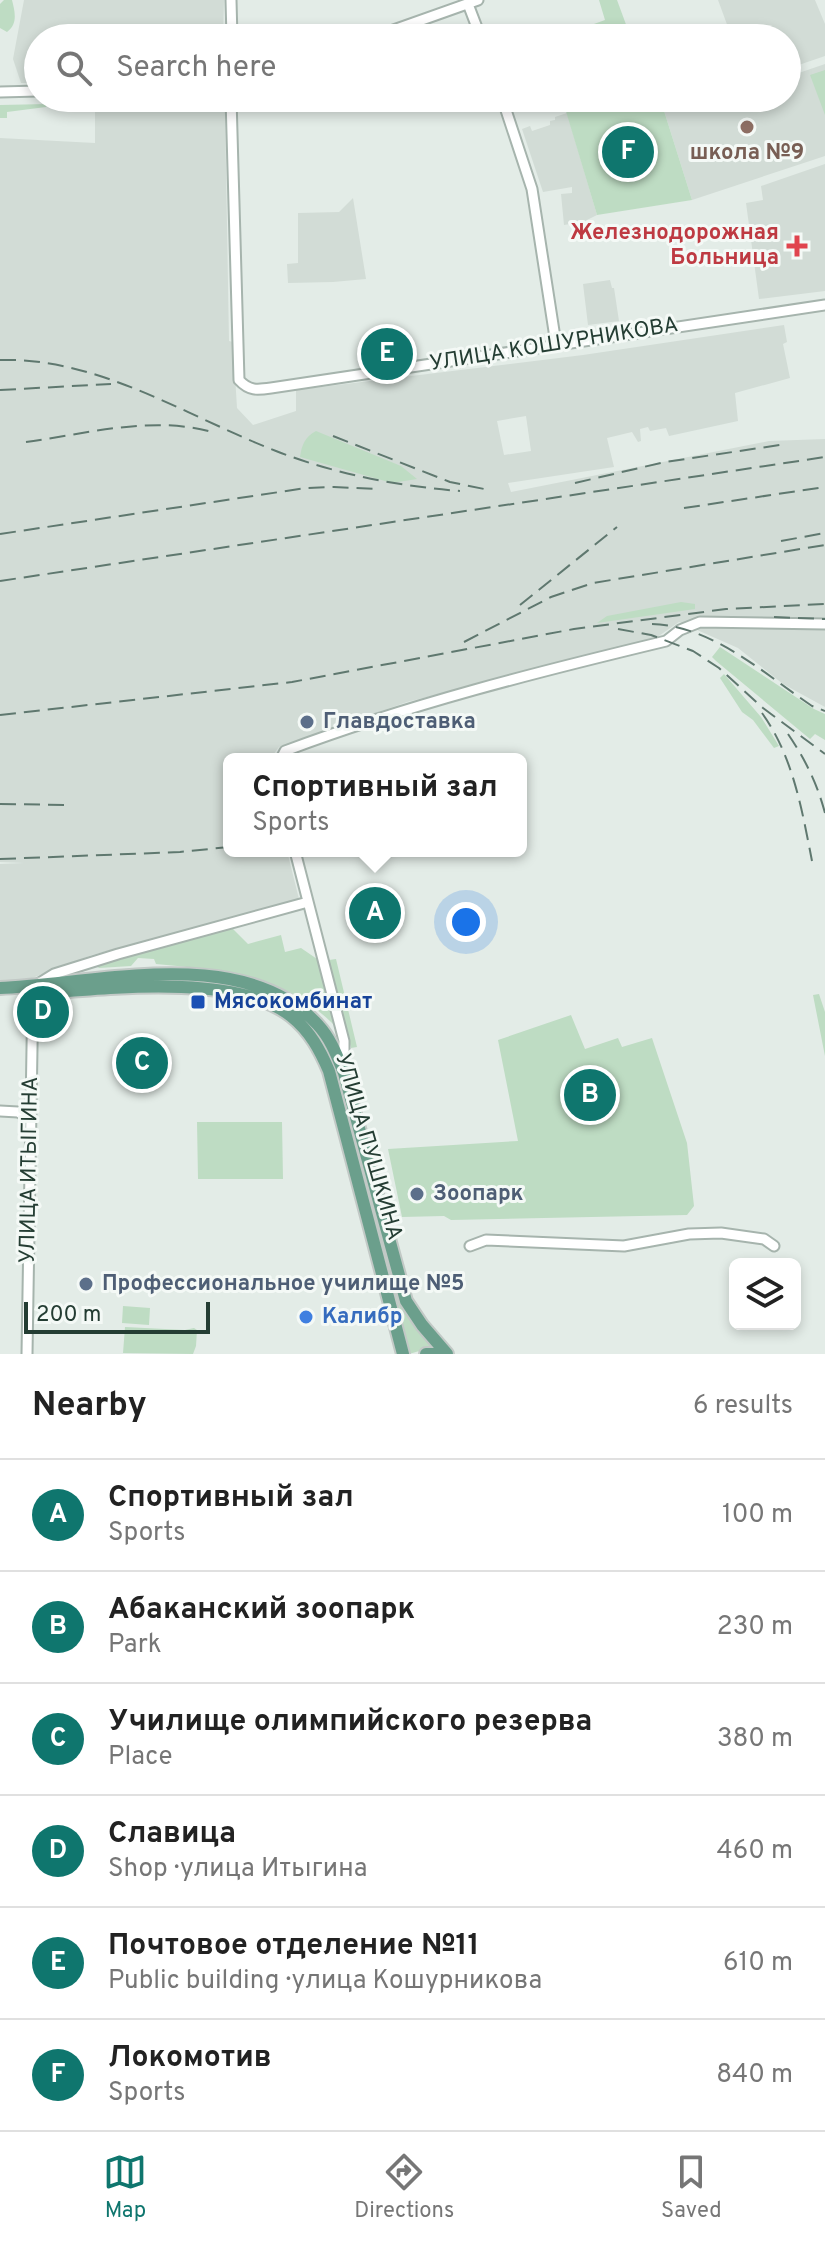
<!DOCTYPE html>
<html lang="en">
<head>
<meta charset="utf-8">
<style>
  :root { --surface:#fff; --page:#f6f6f6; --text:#222; --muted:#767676; --line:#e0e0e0; --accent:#0f766e }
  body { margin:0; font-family:Overpass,sans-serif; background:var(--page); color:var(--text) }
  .controls { position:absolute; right:24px; bottom:24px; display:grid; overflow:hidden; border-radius:12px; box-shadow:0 4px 12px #0003 }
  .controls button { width:72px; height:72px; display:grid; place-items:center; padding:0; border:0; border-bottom:2px solid var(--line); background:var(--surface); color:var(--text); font:40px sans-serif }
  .scale { position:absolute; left:24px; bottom:20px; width:186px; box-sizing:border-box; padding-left:8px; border:4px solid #243d33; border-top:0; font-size:22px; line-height:28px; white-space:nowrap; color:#243d33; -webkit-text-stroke:6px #f4f9f6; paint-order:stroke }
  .you { position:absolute; left:466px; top:922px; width:28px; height:28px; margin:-20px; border:6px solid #fff; border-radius:50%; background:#1a73e8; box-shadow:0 0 0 12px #1a73e833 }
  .badge { display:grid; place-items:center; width:52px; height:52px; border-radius:50%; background:var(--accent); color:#fff; font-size:26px; font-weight:700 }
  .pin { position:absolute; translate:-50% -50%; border:4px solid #fff; box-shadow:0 2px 8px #0006 }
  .popup { position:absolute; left:223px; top:753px; width:304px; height:104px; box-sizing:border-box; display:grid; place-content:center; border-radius:12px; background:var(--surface); filter:drop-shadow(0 2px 6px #0005); font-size:26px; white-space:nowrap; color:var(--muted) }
  .popup b { font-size:30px; color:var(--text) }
  .popup::after { content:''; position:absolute; left:50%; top:100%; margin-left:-16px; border:16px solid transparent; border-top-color:var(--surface) }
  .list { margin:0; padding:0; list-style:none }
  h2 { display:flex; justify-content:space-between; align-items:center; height:104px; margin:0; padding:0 32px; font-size:34px }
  h2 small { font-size:26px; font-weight:400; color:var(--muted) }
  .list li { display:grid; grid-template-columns:52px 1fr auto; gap:24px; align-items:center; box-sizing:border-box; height:112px; padding:0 32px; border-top:2px solid var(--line) }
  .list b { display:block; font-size:30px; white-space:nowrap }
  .list p { margin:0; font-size:26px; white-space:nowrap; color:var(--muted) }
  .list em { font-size:26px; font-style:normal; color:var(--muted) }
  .icon { flex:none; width:44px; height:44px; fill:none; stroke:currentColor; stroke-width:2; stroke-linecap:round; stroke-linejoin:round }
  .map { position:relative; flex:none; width:825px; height:1354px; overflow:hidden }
  .search { position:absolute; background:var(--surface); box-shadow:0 4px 12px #0003; left:24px; right:24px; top:24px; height:88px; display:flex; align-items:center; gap:20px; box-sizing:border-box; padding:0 28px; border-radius:44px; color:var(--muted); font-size:30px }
  .sheet { height:776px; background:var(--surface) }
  nav { display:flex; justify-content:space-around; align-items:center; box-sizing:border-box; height:112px; border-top:2px solid var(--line); background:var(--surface); font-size:22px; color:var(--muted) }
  nav a { display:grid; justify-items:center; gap:4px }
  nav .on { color:var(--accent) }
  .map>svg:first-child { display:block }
  .built { fill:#d2dcd6; fill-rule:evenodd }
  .green { fill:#bedcc3 }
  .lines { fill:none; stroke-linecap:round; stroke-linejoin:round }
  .minor-casing { stroke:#a6b4ad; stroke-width:13 }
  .major-casing { stroke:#c2c9c6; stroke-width:16 }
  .minor { stroke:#fff; stroke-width:9 }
  .major { stroke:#6b9f8c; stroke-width:12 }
  .rail { stroke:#5f786f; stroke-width:2; stroke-dasharray:16 8; stroke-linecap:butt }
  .education-dot { fill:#8d6e63; stroke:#f4f9f6; stroke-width:3 }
  .health-dot { fill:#e0444e; stroke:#f4f9f6; stroke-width:3 }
  .service-dot { fill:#5c6f8a; stroke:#f4f9f6; stroke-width:3 }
  .transit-dot { fill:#1a4fb4; stroke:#f4f9f6; stroke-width:3 }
  .shop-dot { fill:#3f7fe0; stroke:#f4f9f6; stroke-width:3 }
  .labels { text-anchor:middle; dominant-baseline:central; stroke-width:6; stroke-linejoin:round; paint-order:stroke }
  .education-label { font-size:22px; font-weight:bold; fill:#785e54; stroke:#f4f9f6 }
  .health-label { font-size:22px; font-weight:bold; fill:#be3a42; stroke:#f4f9f6; text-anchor:end }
  .street-label { font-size:22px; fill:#243d33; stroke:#f4f9f6 }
  .service-label { font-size:22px; font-weight:bold; fill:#4e5e75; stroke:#f4f9f6; text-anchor:start }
  .transit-label { font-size:22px; font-weight:bold; fill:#164399; stroke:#f4f9f6; text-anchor:start }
  .shop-label { font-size:22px; font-weight:bold; fill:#366cbe; stroke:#f4f9f6; text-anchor:start }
</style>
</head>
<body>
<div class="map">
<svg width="825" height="1354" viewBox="0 0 825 1354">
  <rect width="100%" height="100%" fill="#e3ece7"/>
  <path class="built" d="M24,0H224L223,38H38V83H21L13,59Z
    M718,0H815L825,24V56L787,69V38H732Z
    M825,64V156L692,200L660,98H787V77Z
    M215,101L225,109L229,341L233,342L237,408L253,425L296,411V390L583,355L784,325L787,342L783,344L790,378L735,393L738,421L669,436L666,428L650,431L648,427L640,429L641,441L638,442L632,432L607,438L614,467L508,483L511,492L769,441L825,439V707L783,684L738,648L679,622L650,642L407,702L279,747L270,759H229V851H287L299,899L92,955L19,983H0V864L24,863L0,862V138L95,143V102ZM526,416L531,451L504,455L497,421Z
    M567,113L597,215L583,222L564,225L561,194L572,193V187L543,192L522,129L530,126L532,131L550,125V121L555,120V117Z
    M825,164V291L759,299L746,203L763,200L761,186Z
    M353,198L366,279L333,282L288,283L287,264L298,263V213L339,212Z
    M610,280L612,288H614L619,321L588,325L583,284Z"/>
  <path class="green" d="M4,0H12C15,12 18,24 7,32L0,28V4Z
    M599,0H617L631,38H555L605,20Z
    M825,70V115L810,75Z
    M562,98H660L692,200L597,215Z
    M48,104L46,107L7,112V118H0V105Z
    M316,431L401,466L417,479L392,483L300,457C302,444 305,437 316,431Z
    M681,602L695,604V609L597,623L607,616Z
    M720,647L814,709L825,714V740L815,734L810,739L716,661L712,657Z
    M724,674L761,717L779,746L774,748L753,720L742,712L720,678Z
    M231,927L248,944L281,935L285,952L301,948L320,961L338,1029C286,974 226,971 156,964L154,959L138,958L131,966L99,968L96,966Z
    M336,959L357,1047L351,1048L329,960Z
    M819,994L825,1012V1056L813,995Z
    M571,1015L585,1049L618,1038L622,1047L652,1038L687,1143L694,1206L687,1215L451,1220L444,1216L402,1217L388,1149L518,1141L498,1040Z
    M197,1122H282L283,1179H198Z
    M363,1175L397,1294L412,1323L433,1347L409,1354Z
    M123,1306L150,1308L149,1325L122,1323Z
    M125,1327L185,1330L194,1328L197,1330L196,1346L193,1354L123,1353Z"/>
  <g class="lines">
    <g class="minor-casing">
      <path id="minor" d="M231,0L232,38
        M468,4L481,38
        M371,38L478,0
        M0,92L38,91
        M231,98L239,380C249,391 257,390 271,388L825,305
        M502,98L532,189L556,344
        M281,759L285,751C410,704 537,672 666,641L680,630L700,622L825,624
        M295,851L344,1041V1066
        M0,1111L18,1112L30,1119
        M470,1246L486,1240L624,1246L689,1234L721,1233L764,1239L774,1246
        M27,1354L33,987L54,974L118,954L308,902"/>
    </g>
    <g class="major-casing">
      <path id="major" d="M0,988C96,984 244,943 318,1025C331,1039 337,1056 344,1073L406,1301L422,1325L447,1354
        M31,994C100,989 235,972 291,1016C310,1031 320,1050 329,1071L403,1354
        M426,1354H443"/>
    </g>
    <use href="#minor" class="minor"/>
    <use href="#major" class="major"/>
    <path class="rail" d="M0,360C98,357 186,416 276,451C335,474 397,486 460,491
      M0,390L111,384
      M333,436L450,482L489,490
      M26,442C86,434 152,415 212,432
      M575,483L665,462L780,445
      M684,508L825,487
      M0,534L306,488L334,487L377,489
      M781,541L825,533
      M0,581L825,457
      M520,605L617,527
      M774,617L825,619
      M652,624C713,626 763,673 812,706L825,711
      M618,629L651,635L693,651L719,668L763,708L825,754
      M464,642L551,597L593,583L825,545
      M762,713C793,756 802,810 812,861
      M0,715L292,682L574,629L726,609L825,604
      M788,734C805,759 817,783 825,813
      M0,804L65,805
      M0,859L180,852L229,847"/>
  </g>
  <circle class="education-dot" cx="747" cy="127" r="8"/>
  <path class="health-dot" d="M793 234h8v8h8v8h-8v8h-8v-8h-8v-8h8z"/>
  <g class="service-dot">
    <circle cx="307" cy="722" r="8"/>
    <circle cx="417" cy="1194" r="8"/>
    <circle cx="86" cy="1284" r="8"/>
  </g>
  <rect class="transit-dot" x="190" y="994" width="16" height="16" rx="4"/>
  <circle class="shop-dot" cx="306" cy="1317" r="8"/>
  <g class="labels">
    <g class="education-label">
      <text x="747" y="153">школа №9</text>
    </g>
    <g class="health-label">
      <text x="779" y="233">Железнодорожная<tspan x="779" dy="25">Больница</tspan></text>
    </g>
    <g class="street-label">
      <text transform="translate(554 345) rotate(-9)">УЛИЦА КОШУРНИКОВА</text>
      <text transform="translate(368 1147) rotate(74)">УЛИЦА ПУШКИНА</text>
      <text transform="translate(30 1170) rotate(-89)">УЛИЦА ИТЫГИНА</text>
    </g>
    <g class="service-label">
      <text x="323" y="722">Главдоставка</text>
      <text x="433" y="1194">Зоопарк</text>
      <text x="102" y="1284">Профессиональное училище №5</text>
    </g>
    <g class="transit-label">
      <text x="214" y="1002">Мясокомбинат</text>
    </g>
    <g class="shop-label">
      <text x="322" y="1317">Калибр</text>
    </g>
  </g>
</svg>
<div class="controls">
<button><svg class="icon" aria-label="layers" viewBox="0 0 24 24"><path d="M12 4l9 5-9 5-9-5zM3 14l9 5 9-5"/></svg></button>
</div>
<div class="scale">200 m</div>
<div class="you"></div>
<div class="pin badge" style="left:375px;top:913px">A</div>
<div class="popup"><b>Спортивный зал</b>Sports</div>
<div class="pin badge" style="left:590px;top:1095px">B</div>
<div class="pin badge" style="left:142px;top:1063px">C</div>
<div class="pin badge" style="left:43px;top:1012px">D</div>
<div class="pin badge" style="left:387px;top:354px">E</div>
<div class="pin badge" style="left:628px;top:152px">F</div>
<div class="search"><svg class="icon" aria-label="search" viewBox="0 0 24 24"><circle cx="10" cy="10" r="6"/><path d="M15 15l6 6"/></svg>Search here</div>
</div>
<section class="sheet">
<h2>Nearby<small>6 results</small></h2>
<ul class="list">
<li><span class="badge">A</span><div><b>Спортивный зал</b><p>Sports</p></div><em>100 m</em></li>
<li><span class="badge">B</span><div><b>Абаканский зоопарк</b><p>Park</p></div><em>230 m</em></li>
<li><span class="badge">C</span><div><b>Училище олимпийского резерва</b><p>Place</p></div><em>380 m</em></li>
<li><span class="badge">D</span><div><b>Славица</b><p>Shop · улица Итыгина</p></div><em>460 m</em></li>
<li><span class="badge">E</span><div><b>Почтовое отделение №11</b><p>Public building · улица Кошурникова</p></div><em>610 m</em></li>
<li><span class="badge">F</span><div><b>Локомотив</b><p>Sports</p></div><em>840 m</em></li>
</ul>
</section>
<nav>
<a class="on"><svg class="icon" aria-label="map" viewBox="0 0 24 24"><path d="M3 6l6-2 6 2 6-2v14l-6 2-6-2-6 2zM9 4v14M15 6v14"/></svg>Map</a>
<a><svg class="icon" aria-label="directions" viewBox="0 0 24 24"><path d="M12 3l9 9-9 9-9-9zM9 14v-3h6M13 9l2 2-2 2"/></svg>Directions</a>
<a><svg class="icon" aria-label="saved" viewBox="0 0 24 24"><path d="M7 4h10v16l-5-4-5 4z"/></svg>Saved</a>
</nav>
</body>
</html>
